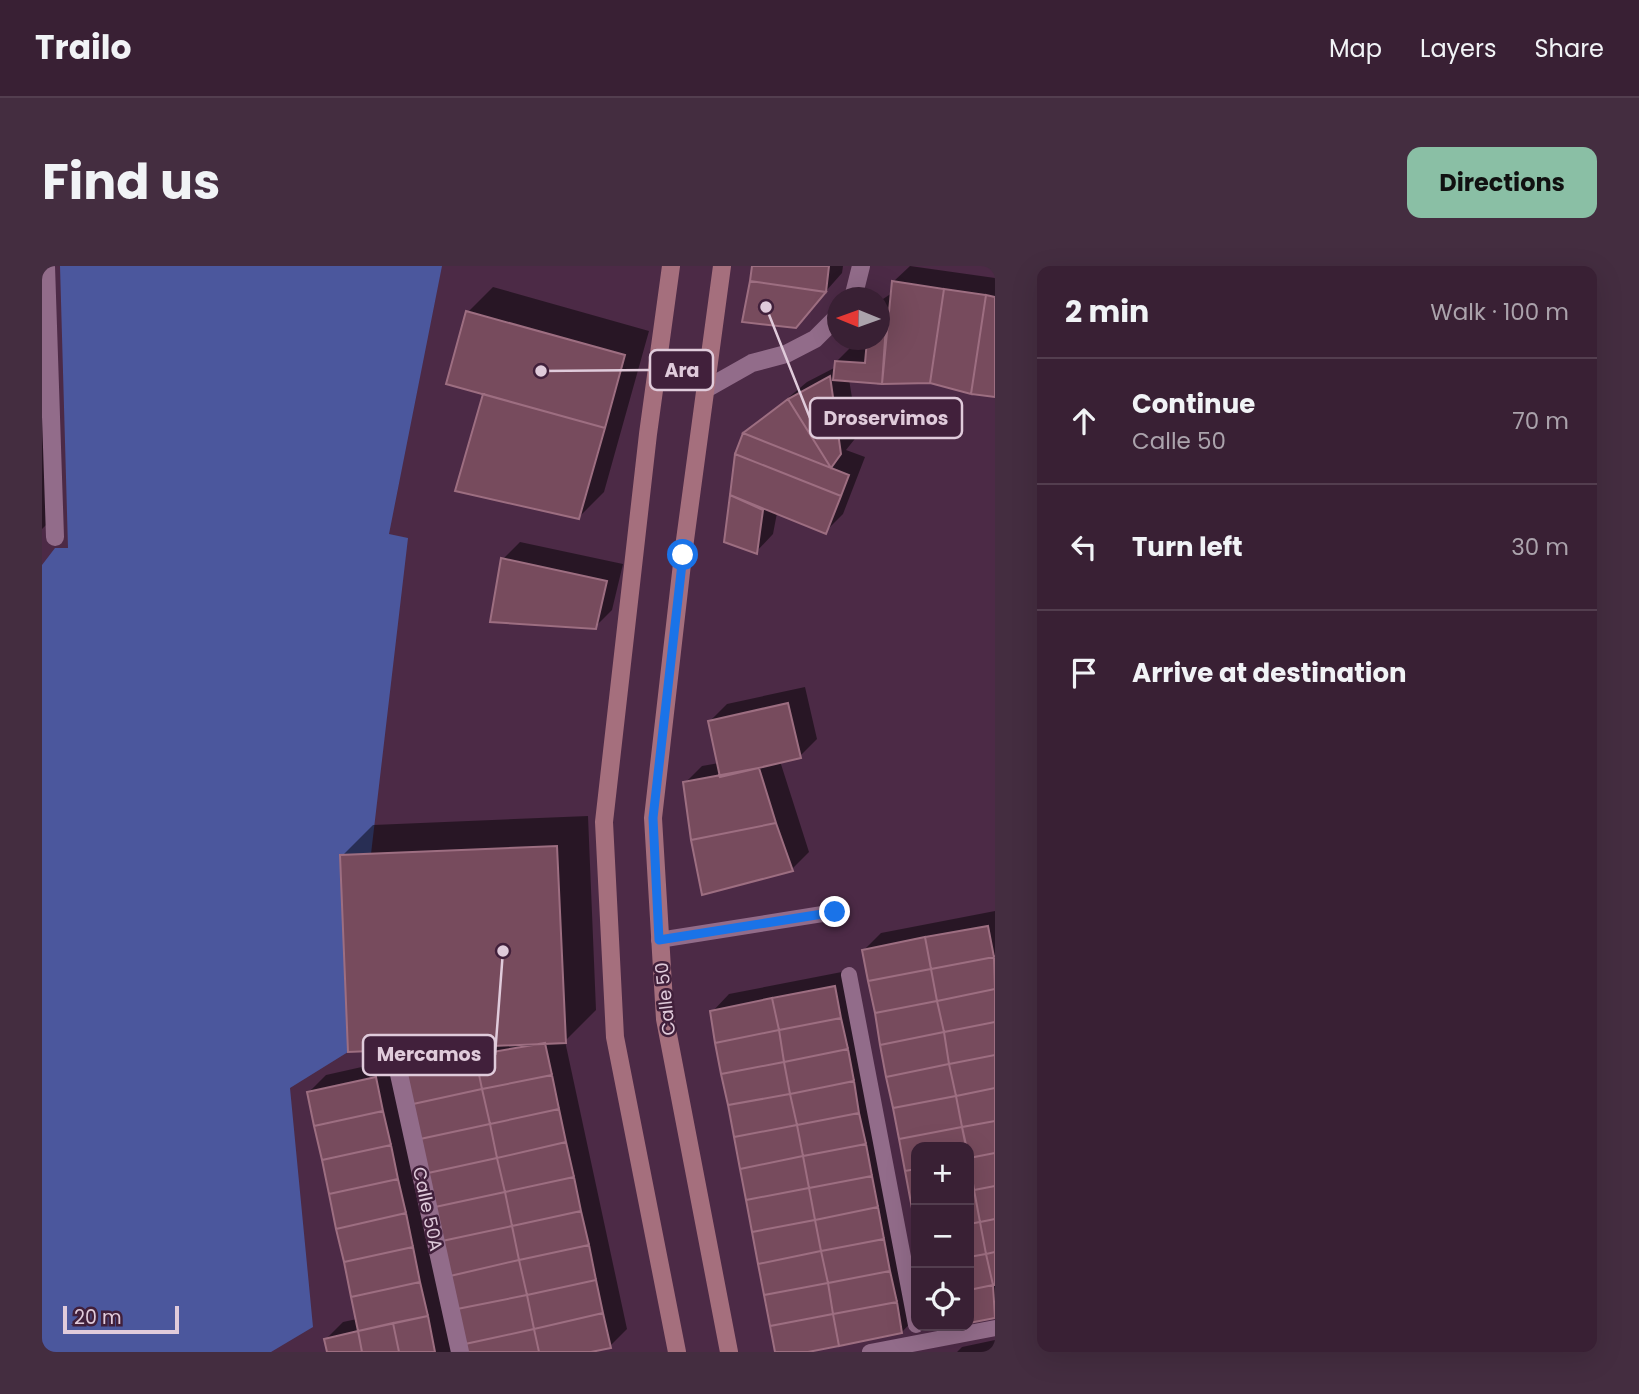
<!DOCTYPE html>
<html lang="en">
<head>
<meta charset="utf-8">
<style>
  :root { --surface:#392034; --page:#442d40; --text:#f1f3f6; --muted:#aba3ac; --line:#533e4f; --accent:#8abfa5 }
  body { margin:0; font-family:Poppins,sans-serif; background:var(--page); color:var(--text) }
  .controls { position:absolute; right:21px; bottom:21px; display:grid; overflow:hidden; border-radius:14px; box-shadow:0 7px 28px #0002 }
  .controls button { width:63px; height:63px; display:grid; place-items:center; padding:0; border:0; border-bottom:2px solid var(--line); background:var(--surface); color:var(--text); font:35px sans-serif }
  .compass { position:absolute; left:785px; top:21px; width:63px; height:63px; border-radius:50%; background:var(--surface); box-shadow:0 7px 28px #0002; rotate:271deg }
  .scale { position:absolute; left:21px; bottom:18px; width:116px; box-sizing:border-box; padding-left:7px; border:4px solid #e0cbdb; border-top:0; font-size:19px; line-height:24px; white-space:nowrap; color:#e0cbdb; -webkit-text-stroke:5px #41203b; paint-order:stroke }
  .stop { position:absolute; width:21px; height:21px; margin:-16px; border:5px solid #1a73e8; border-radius:50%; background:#fff }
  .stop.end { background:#1a73e8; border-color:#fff; box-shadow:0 2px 7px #0008 }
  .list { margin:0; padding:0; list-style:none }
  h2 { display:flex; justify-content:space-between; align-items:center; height:91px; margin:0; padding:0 28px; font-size:30px }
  h2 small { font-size:23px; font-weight:400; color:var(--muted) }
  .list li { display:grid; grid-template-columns:46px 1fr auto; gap:21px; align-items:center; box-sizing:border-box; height:126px; padding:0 28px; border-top:2px solid var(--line) }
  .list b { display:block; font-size:26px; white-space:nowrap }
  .list p { margin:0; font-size:23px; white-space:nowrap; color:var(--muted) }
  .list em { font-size:23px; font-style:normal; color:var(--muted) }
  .icon { flex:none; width:38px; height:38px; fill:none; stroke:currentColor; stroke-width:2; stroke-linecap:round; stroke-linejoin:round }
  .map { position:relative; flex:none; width:953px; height:1086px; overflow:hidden; border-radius:14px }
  header { display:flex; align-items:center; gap:42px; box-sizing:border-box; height:98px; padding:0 35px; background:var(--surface); border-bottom:2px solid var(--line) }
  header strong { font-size:33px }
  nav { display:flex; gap:38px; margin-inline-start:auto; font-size:24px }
  .intro { display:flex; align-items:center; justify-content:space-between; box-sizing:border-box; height:168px; padding:0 42px }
  h1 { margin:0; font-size:49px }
  .button { padding:18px 32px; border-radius:14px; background:var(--accent); color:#111; font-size:24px; font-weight:700 }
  main { display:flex; gap:42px; padding:0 42px }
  aside { flex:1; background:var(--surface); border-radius:14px; box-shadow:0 7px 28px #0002 }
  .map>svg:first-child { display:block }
  .forest { fill:#4b579d }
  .shadow { fill:#0007 }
  .building { fill:#774b5d; stroke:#9d6e81; stroke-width:2 }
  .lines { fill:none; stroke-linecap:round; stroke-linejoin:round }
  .lane { stroke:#926c8a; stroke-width:16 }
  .street { stroke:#926c8a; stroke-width:18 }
  .secondary { stroke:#a56f7d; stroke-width:18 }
  .route { stroke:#1a73e8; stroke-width:9 }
  .labels { text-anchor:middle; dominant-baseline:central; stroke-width:5; stroke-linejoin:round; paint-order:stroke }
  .street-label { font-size:18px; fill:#e0cbdb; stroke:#41203b }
  .leader { fill:none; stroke:#e0cbdb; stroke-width:2.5 }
  .callout-dot { fill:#e0cbdb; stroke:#41203b; stroke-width:2.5 }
  .callout { fill:#41203b; stroke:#e0cbdb; stroke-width:2.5 }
  .callout-label { font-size:19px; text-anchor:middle; font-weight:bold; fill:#e0cbdb }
</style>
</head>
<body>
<header>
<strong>Trailo</strong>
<nav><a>Map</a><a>Layers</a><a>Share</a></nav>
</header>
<div class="intro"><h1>Find us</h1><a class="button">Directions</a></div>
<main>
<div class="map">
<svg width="953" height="1086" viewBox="0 0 953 1086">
  <rect width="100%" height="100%" fill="#4c2a46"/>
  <path class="forest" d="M18,0H400L347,268L366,272L329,588L298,589L306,786L248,822L271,1061L229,1086H0V299L13,282H26Z"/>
  <path class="shadow" d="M0,0L15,248L0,263Z
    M711,0H801L800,7L753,60Z
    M868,0L953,12V129L888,115L807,113L816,169L804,184L823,191L801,248L784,265L735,247L731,268L714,286L684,275L695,188L703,168L765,116L794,101V96L812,78L827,79V74H838V35L850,27L851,16Z
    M451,21L607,65L562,226L537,251L443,127L426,46Z
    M478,276L581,298L570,344L553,361L461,293Z
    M763,421L775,473L758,490L738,495L767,586L750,603L643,517L660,500L677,497L668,455L685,438Z
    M546,550L554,744L523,775L585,1063L568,1080L540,1086L365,805L383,788L410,780L300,590L331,559Z
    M953,645V1050L927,1055V881H874V955L822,684L839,667Z
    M810,704L874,1051L860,1066L757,1086H735L670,746L687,728Z
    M351,794L414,1086H286L284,1073L301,1056L315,1053L267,826L284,809Z
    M953,1074V1086H915L920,1081Z"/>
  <path class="building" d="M710,0H787L784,26L708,15Z
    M708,15L784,26L754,62L700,56Z
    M850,15L902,23L888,117L840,118Z
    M902,23L944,29L929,128L888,117Z
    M944,29L953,31V131L929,128Z
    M838,44H845L840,118L791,114L793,95L823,97L825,74H838Z
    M424,45L583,89L563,162L404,118Z
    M788,110L799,188L789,202L746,133Z
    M441,128L563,162L537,253L413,225Z
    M746,133L789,202L701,167Z
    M701,167L807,209L799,230L693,188Z
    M693,188L799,230L784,268L688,229Z
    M688,229L721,244L715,288L682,276Z
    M459,292L565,315L554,363L448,356Z
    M746,437L759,492L678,511L666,455Z
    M717,502L734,557L649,574L641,516Z
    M734,557L751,605L660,629L649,574Z
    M515,580L524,777L306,786L298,589Z
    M946,660L952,691L889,703L883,671Z
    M883,671L889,703L826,715L820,684Z
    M952,691L953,723L895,735L889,703Z
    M889,703L895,735L833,747L826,715Z
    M793,720L799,752L737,764L730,732Z
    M953,723V756L902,766L895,735Z
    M730,732L737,764L673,777L668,745Z
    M895,735L902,766L838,779L833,747Z
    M799,752L806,783L742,796L737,764Z
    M953,756V789L907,798L902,766Z
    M737,764L742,796L679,808L673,777Z
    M902,766L907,798L844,811L838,779Z
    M503,777L510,809L440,823L433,789Z
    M806,783L812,815L748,828L742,796Z
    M433,789L440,823L371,838L363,805Z
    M953,789V822L914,830L907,798Z
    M742,796L748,828L686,839L679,808Z
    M907,798L914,830L851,842L844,811Z
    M510,809L517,843L448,858L440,823Z
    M334,811L341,845L272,860L265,826Z
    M812,815L817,847L755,859L748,828Z
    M953,822V855L920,861L914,830Z
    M440,823L448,858L378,873L371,838Z
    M748,828L755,859L692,871L686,839Z
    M914,830L920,861L857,873L851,842Z
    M517,843L524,876L455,892L448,858Z
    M341,845L349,879L280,894L272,860Z
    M817,847L824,878L761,890L755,859Z
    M953,855V887L927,892L920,861Z
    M448,858L455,892L386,907L378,873Z
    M755,859L761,890L698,903L692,871Z
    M920,861L924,881H874V903L863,905L857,873Z
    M524,876L532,911L463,926L455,892Z
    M824,878L830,910L767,922L761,890Z
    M349,879L356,913L287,928L280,894Z
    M953,887V920L932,924L927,892Z
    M761,890L767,922L704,934L698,903Z
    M455,892L463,926L393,941L386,907Z
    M927,897L932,924L927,925Z
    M874,903V936L869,937L863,905Z
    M830,910L836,941L773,954L767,922Z
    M532,911L539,945L470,960L463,926Z
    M356,913L364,947L294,963L287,928Z
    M953,920V953L938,956L932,924Z
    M767,922L773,954L710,966L704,934Z
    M932,924L938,956L927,958V925Z
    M463,926L470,960L400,975L393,941Z
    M874,936V964L869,937Z
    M836,941L842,973L779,985L773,954Z
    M539,945L547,979L477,994L470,960Z
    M364,947L371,981L302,996L294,963Z
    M953,953V986L944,988L938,956Z
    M773,954L779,985L716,998L710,966Z
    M938,956L944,988L927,991V958Z
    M470,960L477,994L408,1010L400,975Z
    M842,973L848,1005L786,1017L779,985Z
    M547,979L554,1014L485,1029L477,994Z
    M371,981L378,1016L309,1031L302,996Z
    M779,985L786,1017L722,1029L716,998Z
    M953,986V1019H951L944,988Z
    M944,988L951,1019L927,1024V991Z
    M477,994L485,1029L415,1043L408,1010Z
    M848,1005L855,1036L791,1048L786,1017Z
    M554,1014L561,1047L492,1063L485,1029Z
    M378,1016L386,1050L316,1065L309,1031Z
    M786,1017L791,1048L728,1060L722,1029Z
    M951,1019L953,1052L927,1057V1024Z
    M485,1029L492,1063L423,1078L415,1043Z
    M855,1036L860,1067L797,1080L791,1048Z
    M561,1047L569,1082L549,1086H497L492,1063Z
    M791,1048L797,1080L766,1086H733L728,1060Z
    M386,1050L393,1086H357L351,1057Z
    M351,1057L357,1086H320L316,1065Z
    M492,1063L497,1086H425L423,1078Z
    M316,1065L320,1086H285L282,1073Z"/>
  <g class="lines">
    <path class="lane" d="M617,674L793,646
      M807,709L874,1059
      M828,1086L953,1062"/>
    <path class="street" d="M4,0L13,271
      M811,32L819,0
      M664,123L710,97L744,88L773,73L796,50
      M355,799L418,1086"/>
    <path class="secondary" d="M629,0L606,168L562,556L573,771L635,1086
      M680,0L641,289L611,552L623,753L687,1086"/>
  </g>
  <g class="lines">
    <path class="route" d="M641,289L611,552L617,674L793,646"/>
  </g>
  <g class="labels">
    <g class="street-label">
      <text transform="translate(623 733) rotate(-96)">Calle 50</text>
      <text transform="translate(386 943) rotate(78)">Calle 50A</text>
    </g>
  </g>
  <path class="leader" d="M499 105L608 104M724 41L768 152M461 685L453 789"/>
  <g class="callout-dot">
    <circle cx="499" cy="105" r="7"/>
    <circle cx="724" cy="41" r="7"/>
    <circle cx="461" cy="685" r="7"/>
  </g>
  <g class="callout">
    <rect x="608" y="84" width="63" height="40" rx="7"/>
    <rect x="768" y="132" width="152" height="40" rx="7"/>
    <rect x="321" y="769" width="132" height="40" rx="7"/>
  </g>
  <g class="callout-label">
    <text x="640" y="111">Ara</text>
    <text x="844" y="159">Droservimos</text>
    <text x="387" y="795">Mercamos</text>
  </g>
</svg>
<div class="controls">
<button>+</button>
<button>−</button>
<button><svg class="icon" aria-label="locate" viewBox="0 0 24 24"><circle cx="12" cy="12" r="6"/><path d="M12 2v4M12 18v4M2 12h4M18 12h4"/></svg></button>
</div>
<svg class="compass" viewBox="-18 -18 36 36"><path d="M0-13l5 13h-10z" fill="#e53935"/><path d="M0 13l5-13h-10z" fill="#aba3ac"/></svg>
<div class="scale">20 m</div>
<div class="stop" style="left:641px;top:289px"></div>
<div class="stop end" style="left:793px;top:646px"></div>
</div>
<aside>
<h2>2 min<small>Walk · 100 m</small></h2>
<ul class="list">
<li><svg class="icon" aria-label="ahead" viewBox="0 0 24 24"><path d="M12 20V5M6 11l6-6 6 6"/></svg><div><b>Continue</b><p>Calle 50</p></div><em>70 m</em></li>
<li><svg class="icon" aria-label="left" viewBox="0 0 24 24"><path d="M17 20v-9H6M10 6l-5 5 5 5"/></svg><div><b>Turn left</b></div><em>30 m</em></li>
<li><svg class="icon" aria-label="arrive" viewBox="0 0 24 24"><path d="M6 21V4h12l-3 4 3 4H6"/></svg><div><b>Arrive at destination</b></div></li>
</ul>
</aside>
</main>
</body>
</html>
